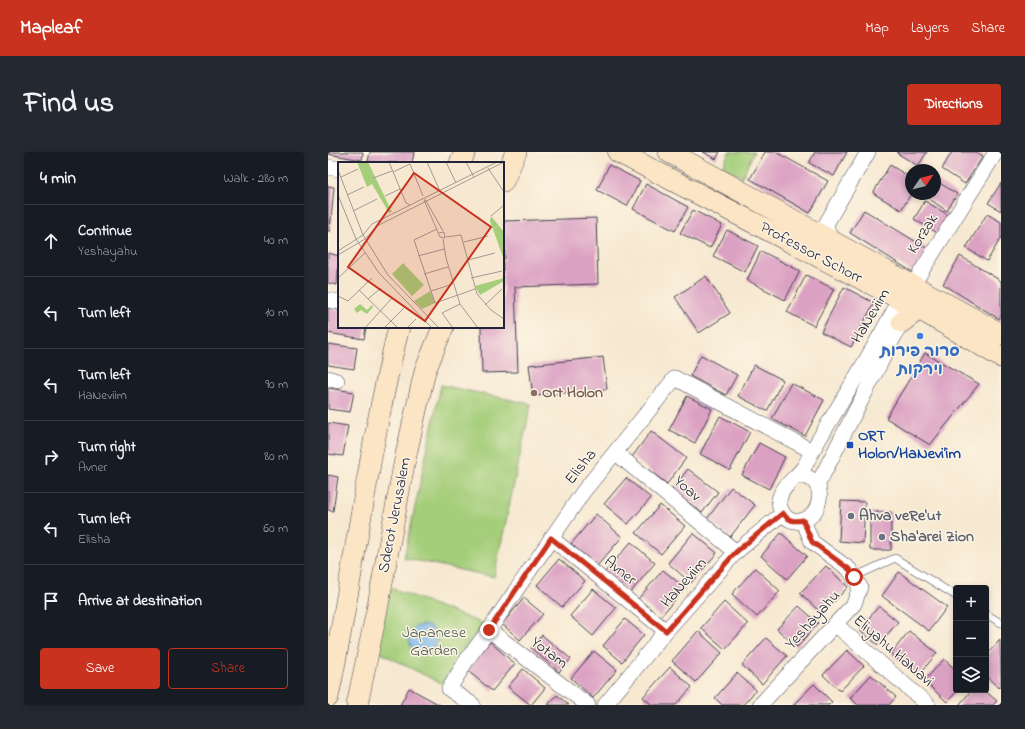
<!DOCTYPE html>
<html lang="en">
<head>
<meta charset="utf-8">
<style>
  :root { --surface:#171b24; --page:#242831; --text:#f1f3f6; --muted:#9ea1a6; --line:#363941; --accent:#c8321e }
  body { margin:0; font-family:"Indie Flower","Playpen Sans Hebrew",sans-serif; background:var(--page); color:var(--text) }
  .controls { position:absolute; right:12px; bottom:12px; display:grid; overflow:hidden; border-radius:4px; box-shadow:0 2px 6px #0003 }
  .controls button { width:36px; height:36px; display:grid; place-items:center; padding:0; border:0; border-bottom:1px solid var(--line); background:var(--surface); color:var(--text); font:20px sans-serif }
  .compass { position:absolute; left:577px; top:12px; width:36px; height:36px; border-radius:50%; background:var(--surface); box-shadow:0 2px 6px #0003; rotate:55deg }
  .stop { position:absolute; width:12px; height:12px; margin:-9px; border:3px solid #c8321e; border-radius:50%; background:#fff }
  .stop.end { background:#c8321e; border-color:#fff; box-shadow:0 1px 4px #0008 }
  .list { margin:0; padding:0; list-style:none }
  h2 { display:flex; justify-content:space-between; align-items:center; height:52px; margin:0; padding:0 16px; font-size:17px }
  h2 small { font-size:13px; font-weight:400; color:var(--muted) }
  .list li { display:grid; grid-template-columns:26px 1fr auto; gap:12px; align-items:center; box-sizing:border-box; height:72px; padding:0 16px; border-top:1px solid var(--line) }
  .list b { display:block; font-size:15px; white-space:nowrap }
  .list p { margin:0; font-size:13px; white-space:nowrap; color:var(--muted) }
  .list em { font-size:13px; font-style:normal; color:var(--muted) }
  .actions { display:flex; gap:8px; padding:12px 16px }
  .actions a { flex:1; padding:9px 0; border:1px solid var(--accent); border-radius:4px; text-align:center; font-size:14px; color:var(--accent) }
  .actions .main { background:var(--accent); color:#fff }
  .icon { flex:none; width:22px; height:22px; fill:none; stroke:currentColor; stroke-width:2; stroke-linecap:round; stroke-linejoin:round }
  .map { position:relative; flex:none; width:673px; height:553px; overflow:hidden; border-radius:4px }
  header { display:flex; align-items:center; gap:24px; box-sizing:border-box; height:56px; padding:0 20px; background:var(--accent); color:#fff }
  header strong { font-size:19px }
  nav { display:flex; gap:22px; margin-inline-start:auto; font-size:14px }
  .intro { display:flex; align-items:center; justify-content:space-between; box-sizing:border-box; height:96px; padding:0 24px }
  h1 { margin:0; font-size:28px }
  .button { padding:10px 18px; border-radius:4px; background:var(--accent); color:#fff; font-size:14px; font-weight:700 }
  main { display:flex; gap:24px; padding:0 24px }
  aside { flex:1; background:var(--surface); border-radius:4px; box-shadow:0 2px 6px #0003 }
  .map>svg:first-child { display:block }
  .green { fill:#a5ce7a; stroke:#64785a }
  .water { fill:#7ab5eb; stroke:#4e6c93 }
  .building { fill:#dba1c3 }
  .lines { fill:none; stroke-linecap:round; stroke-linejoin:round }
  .lane-casing { stroke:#424052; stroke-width:8 }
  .street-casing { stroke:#424052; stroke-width:16 }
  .secondary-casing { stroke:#424052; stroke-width:22 }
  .lane { stroke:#fff; stroke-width:7 }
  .street { stroke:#fff; stroke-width:15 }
  .secondary { stroke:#fce5c4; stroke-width:21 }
  .route { stroke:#c8321e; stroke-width:5 }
  .shop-dot { fill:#3f7fe0; stroke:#fcf5e5; stroke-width:1.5 }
  .education-dot { fill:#8d6e63; stroke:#fcf5e5; stroke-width:1.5 }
  .transit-dot { fill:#1a4fb4; stroke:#fcf5e5; stroke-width:1.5 }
  .worship-dot { fill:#6b7280; stroke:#fcf5e5; stroke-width:1.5 }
  .labels { text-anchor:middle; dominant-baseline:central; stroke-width:3; stroke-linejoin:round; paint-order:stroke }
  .street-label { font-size:16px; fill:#22223b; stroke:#fcf5e5 }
  .shop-label { font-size:16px; font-weight:bold; fill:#366cbe; stroke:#fcf5e5 }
  .education-label { font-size:16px; font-weight:bold; fill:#785e54; stroke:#fcf5e5; text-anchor:start }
  .transit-label { font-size:16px; font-weight:bold; fill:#164399; stroke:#fcf5e5; text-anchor:start }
  .worship-label { font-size:16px; font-weight:bold; fill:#5b616d; stroke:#fcf5e5; text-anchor:start }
  .park-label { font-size:16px; fill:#49564e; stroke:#fcf5e5 }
  .inset-road { fill:none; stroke:#a29995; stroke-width:1 }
  .view { fill:#c8321e; fill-opacity:0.15; stroke:#c8321e; stroke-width:2 }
  .inset-edge { fill:none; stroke:#22223b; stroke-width:2 }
</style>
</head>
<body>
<header>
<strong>Mapleaf</strong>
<nav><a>Map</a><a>Layers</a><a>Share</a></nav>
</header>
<div class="intro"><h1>Find us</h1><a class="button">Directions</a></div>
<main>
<aside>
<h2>4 min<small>Walk · 280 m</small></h2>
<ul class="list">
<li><svg class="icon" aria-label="ahead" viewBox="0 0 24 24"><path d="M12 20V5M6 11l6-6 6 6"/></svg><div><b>Continue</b><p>Yeshayahu</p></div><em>40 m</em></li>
<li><svg class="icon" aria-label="left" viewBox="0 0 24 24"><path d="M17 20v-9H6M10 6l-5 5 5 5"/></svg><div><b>Turn left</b></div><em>10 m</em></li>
<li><svg class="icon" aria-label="left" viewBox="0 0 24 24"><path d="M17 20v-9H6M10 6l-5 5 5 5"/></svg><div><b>Turn left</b><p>HaNeviim</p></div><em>90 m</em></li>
<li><svg class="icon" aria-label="right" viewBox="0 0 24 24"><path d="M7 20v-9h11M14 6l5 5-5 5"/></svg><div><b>Turn right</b><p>Avner</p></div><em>80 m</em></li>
<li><svg class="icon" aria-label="left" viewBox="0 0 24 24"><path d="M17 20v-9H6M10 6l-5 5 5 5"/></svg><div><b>Turn left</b><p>Elisha</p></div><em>60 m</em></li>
<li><svg class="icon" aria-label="arrive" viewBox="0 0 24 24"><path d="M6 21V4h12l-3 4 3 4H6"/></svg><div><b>Arrive at destination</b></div></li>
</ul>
<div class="actions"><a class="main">Save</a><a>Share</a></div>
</aside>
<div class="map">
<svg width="673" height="553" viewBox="0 0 673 553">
  <rect width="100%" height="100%" fill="#fcf5e5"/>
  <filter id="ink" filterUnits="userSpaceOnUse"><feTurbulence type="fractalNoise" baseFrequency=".025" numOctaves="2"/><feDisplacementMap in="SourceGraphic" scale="8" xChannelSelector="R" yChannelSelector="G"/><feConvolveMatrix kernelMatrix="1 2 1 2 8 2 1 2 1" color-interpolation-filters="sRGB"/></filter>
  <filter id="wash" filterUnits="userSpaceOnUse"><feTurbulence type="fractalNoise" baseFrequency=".012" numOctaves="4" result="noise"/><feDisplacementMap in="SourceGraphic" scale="16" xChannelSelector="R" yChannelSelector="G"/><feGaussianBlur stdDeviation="0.9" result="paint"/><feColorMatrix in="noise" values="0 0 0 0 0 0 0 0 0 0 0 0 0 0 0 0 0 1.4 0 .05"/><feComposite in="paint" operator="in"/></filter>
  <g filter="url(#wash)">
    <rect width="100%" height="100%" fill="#f7e9d1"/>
    <path class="green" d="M401,0H426L414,25L394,15Z
      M113,233L203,252L166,425L76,406Z
      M56,433L158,473L120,535L43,496Z"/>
    <path class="water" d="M81 487a14 14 0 1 1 28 0a14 14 0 1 1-28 0Z"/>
    <g id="blocks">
      <path class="building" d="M0,0H35L34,8L0,2Z
        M42,0H86L84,11L40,10Z
        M375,0H392L388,7Z
        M437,0H448L500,29L482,61L422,27Z
        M487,0H519L506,24L481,11Z
        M570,0H599L590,14L569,1Z
        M624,0H648L655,4L637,32L614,17Z
        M281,13L312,29L299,54L269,38Z
        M562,13L583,26V42L573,58L545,41Z
        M610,30L629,42L619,59L600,46L602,42H607V35Z
        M673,31V59L660,51Z
        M318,32L360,55L347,79L305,57Z
        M0,34L6,35L2,79H0Z
        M597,49L622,64L611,82L586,67Z
        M365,58L394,73L382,96L352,81Z
        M536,58L600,97L586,121L522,81Z
        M659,62L673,70V86L659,109L638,96Z
        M268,66L270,132L187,135L190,220L154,221L153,175H175V107H177L176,69Z
        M399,78L430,94L417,120L385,104Z
        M433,99L472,119L457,148L419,128Z
        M0,101L11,104L9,133L0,131Z
        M632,104L673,129V163L671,167L615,132Z
        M478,123L506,137L486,174L459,160Z
        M378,124L402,161L371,181L347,145Z
        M516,135L546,151L523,195L493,180Z
        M0,156L11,158V175H38L36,187L0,181Z
        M0,192L29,196L26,217L0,213Z
        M597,201L651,232L602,293L558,266Z
        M373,203L409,223L398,243L362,224Z
        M275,205L279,237L205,244L201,213Z
        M426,213L455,228L439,259L410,244Z
        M463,231L496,248L477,284L444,267Z
        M0,236L26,240L22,260L0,257Z
        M359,244L384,257L367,291L341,278Z
        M392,264L422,280L402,318L372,302Z
        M0,271L20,274L15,304L0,302Z
        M323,279L358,306L339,332L304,305Z
        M431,291L457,305L441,337L414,323Z
        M360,317L390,340L374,361L344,338Z
        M0,323L10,325L5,359L0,358Z
        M298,326L323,346L300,372L276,352Z
        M403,335L427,353L402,385L379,367Z
        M513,349L537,350L535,391L511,389Z
        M332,353L357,374L333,402L308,381Z
        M542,360H563V398H542Z
        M268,362L294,385L269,414L243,392Z
        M365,381L389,401L363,431L340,411Z
        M453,381L479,404L459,427L433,404Z
        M303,390L327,411L302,441L277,420Z
        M231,407L257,429L234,455L209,433Z
        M498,414L520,435L494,462L472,441Z
        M427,416L452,439L429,465L404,442Z
        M335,418L357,436L332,465L310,447Z
        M571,420L619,455L601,479L554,444Z
        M265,437L288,456L265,484L242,464Z
        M196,446L215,462L192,488L174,472Z
        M396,450L420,472L397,497L373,476Z
        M471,454L490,471L469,495L449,477Z
        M551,454L570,470L550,493L531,478Z
        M297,467L316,483L294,510L275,494Z
        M370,479L394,501L368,530L344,509Z
        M581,479L609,501L590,524L563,502Z
        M214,483L243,507L231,520L203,496Z
        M438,486L459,504L434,532L414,513Z
        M672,488L673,533L671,536L658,524V503Z
        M162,490L187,512L164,539L139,518Z
        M519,498L536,514L512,539L495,523Z
        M266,499L289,518L265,546L243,526Z
        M616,507L628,518V538H630L619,550L596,529Z
        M342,515L364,535L348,553H324L315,545Z
        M195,517L217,536L203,553L180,535Z
        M409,521L428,538L415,553H394L387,546Z
        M543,523L568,545L561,553H530L522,546Z
        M486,532L504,550L501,553H465Z
        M81,536L112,553H72Z
        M644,538H656L669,549L665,553H631Z
        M229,543L241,553H220Z"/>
    </g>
  </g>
  <g filter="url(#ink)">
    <use href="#blocks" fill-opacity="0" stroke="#424052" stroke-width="1"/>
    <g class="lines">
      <g class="lane-casing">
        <path id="lane" d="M526,425L567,406L628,444
          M658,462L673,471"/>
      </g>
      <g class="street-casing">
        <path id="street" d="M0,15L11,17
          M506,89L500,81L498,72L540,0
          M591,123L668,0
          M0,148L11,150
          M0,226L9,229
          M288,301L408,400
          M469,324C505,322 493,374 466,369C460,368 457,365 454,360C443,340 466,329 476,315C480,309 482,302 486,296C514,248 544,201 570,151L579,140
          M489,334L578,161
          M223,386L338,479
          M507,472L600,553
          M161,478L260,553
          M145,553L121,537L140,506L161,478L255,340L347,226L484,299
          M277,553L338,479L408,400L455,361
          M432,553L526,452L532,435L521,417L484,390L475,368"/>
      </g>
      <g class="secondary-casing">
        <path id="secondary" d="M290,0L593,158L673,205
          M341,0L673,182
          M132,11L137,0
          M175,30L188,0
          M574,170L588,159L593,158
          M0,545C26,422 40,297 71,175
          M29,553L50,453L77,307L97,219L115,175"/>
      </g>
      <use href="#lane" class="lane"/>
      <use href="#street" class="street"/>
      <use href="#secondary" class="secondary"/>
    </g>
  </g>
  <g class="lines" filter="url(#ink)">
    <path class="route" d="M161,478L223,386L338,479L408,400L455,361C460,369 466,370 475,368L484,390L521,417L526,425"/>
  </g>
  <circle class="shop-dot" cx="592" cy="184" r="4"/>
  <circle class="education-dot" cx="206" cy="241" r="4"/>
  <rect class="transit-dot" x="518" y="289" width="8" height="8" rx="2"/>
  <g class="worship-dot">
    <circle cx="523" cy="364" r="4"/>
    <circle cx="554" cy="385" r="4"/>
  </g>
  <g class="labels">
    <g class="street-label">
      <text transform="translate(595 82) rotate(-58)">Korzak</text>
      <text transform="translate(483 101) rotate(28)">Professor Schorr</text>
      <text transform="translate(543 164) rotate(-59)">HaNeviim</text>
      <text transform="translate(253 315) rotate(-51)">Elisha</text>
      <text transform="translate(359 337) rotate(40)">Yoav</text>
      <text transform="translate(67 363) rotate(-79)">Sderot Jerusalem</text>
      <text transform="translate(292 419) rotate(39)">Avner</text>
      <text transform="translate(356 431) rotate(-49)">HaNeviim</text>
      <text transform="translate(485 468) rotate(-48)">Yeshayahu</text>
      <text transform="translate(565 499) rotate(41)">Eliyahu HaNavi</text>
      <text transform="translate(221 501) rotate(37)">Yotam</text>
    </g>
    <g class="shop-label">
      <text x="592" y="200">סרור פירות<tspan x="592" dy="18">וירקות</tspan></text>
    </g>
    <g class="education-label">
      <text x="214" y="241">Ort Holon</text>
    </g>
    <g class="transit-label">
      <text x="530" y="284">ORT<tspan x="530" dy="18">Holon/HaNevi’im</tspan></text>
    </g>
    <g class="worship-label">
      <text x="531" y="364">Ahva veRe'ut</text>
      <text x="562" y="385">Sha'arei Zion</text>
    </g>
    <g class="park-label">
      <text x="106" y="481">Japanese<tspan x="106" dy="18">Garden</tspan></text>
    </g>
  </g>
  <g transform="translate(10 10)">
    <rect width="166" height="166" fill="#f7e9d1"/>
    <path d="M19,0H30L54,50L51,51L34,22L29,25ZM153,54L166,70V98L152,59ZM65,101L86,123L74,134L54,112ZM166,116V119L142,133L137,124ZM92,129L97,141L84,147L76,139ZM22,142L29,148L34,143L35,145L29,152L23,148L19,151L16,147Z" fill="#a5ce7a"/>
    <path class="inset-road" d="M51,0L68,41L72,43M89,0L102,29M108,0L118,21M128,0L136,15M150,6L166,30M0,8L25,73L50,113L101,166M55,10L72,2L85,34M3,15L20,7M35,16L54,9M0,33L18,77L41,111L94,166M9,33L26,25M47,34L62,27M87,37L105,69M86,38L102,75L107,76L106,70L101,71M15,49L39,37M153,54L166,43M99,67L76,78L97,141L137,127M108,75L123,73L139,132L153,148L166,157M105,77L108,96L122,142L140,166M126,80L150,74M0,89L25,73L34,62L159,0M0,93L27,77L39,64L166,0M80,94L106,87M130,98L157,91M86,112L110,105M0,116L27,91M133,116L164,109M21,128L60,166M93,129L115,122M0,134L10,139L34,116M30,137L43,126M147,143L164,127M27,166L54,136M46,166L66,146M69,166L78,157M115,166L104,151L122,142"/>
    <path class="view" d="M76,11L153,65L87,159L10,105Z"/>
    <rect width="166" height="166" class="inset-edge"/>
  </g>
</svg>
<div class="controls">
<button>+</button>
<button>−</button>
<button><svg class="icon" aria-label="layers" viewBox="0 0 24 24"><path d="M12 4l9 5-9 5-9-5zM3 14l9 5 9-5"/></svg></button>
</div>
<svg class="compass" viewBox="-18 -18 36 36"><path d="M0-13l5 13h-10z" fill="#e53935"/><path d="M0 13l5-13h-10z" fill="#9ea1a6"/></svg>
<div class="stop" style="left:526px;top:425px"></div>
<div class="stop end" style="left:161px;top:478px"></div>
</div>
</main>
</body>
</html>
